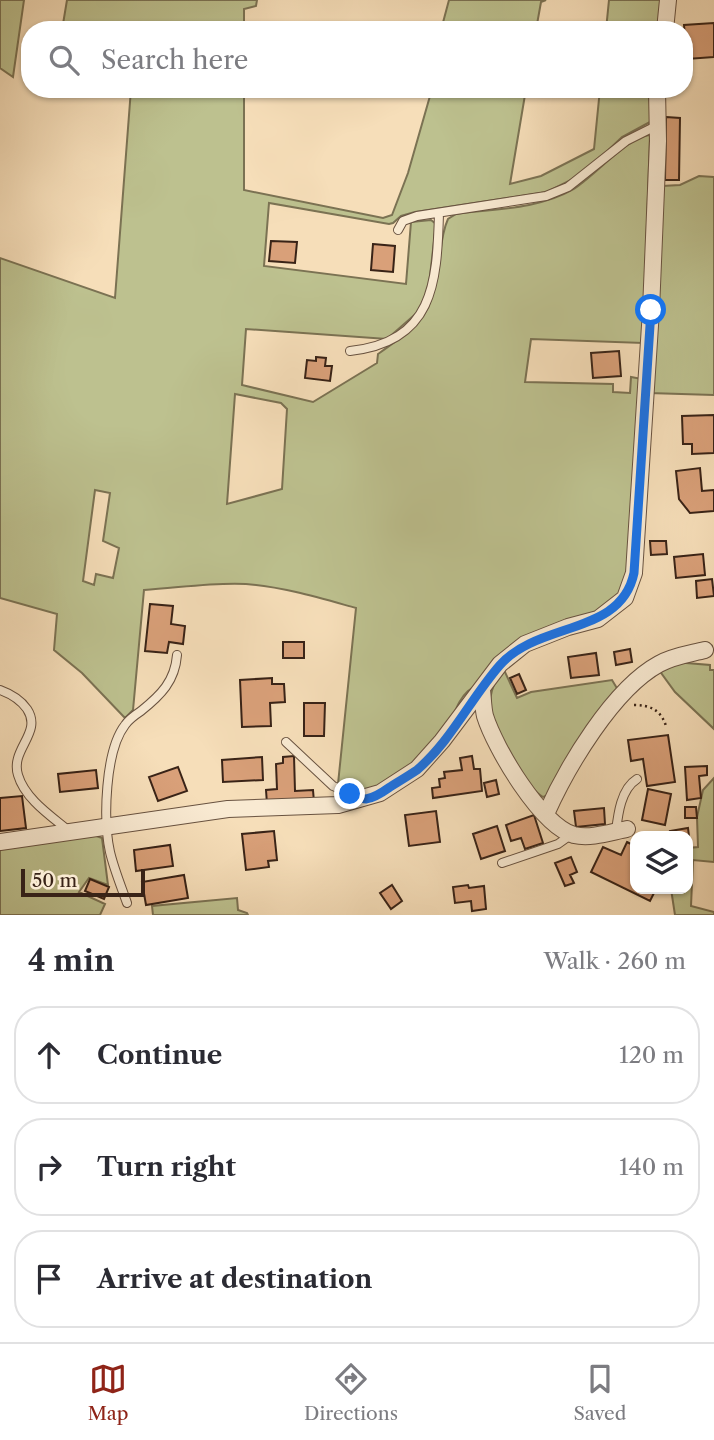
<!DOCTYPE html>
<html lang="en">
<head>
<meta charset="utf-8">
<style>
  :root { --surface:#fff; --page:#f7f7f7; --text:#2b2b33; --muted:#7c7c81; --line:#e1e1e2; --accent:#8f2418 }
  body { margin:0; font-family:"Libre Caslon Text",serif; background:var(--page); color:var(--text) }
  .controls { position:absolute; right:21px; bottom:21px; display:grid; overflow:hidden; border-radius:14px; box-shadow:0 2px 5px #0004 }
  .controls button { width:63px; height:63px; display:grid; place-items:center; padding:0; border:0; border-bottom:2px solid var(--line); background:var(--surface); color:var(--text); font:35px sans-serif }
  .scale { position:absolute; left:21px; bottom:18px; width:124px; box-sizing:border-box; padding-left:7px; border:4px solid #392317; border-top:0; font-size:19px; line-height:24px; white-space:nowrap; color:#392317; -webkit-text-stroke:5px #f9ead2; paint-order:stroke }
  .stop { position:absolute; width:21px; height:21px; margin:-16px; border:5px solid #1a73e8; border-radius:50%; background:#fff }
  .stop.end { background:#1a73e8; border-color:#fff; box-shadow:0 2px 7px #0008 }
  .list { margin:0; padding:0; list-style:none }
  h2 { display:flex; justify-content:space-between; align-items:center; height:91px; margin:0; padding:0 28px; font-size:30px }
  h2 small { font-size:23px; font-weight:400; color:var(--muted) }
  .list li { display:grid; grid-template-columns:46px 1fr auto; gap:21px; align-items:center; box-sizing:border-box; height:98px; margin:0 14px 14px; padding:0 14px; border:2px solid var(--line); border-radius:28px }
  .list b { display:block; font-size:26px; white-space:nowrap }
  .list em { font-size:23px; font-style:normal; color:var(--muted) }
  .icon { flex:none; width:38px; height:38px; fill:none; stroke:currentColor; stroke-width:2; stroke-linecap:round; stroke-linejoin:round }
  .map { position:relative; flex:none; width:714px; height:915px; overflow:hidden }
  .search { position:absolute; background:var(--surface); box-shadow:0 2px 5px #0004; left:21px; right:21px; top:21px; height:77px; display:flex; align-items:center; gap:18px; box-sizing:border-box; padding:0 24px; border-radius:28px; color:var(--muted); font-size:26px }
  .sheet { height:427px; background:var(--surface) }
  nav { display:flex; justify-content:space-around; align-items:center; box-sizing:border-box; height:98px; border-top:2px solid var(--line); background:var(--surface); font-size:19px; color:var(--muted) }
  nav a { display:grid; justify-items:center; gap:4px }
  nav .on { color:var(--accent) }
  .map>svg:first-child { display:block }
  .green { fill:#bdc18f; stroke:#7b7253; stroke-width:2; fill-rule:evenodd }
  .building { fill:#d9a079; stroke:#392317; stroke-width:2 }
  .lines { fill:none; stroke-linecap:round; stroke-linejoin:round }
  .service-casing { stroke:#685240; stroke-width:10 }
  .minor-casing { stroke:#685240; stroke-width:18 }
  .path { stroke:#392317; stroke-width:2.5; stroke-dasharray:2 3.5; stroke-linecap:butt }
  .service { stroke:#f9ead2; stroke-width:8 }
  .minor { stroke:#f9ead2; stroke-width:16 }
  .route { stroke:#1a73e8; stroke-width:9 }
</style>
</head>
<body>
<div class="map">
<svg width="714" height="915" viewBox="0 0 714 915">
  <rect width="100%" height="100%" fill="#f6deb9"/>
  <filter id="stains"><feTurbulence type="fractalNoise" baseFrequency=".00286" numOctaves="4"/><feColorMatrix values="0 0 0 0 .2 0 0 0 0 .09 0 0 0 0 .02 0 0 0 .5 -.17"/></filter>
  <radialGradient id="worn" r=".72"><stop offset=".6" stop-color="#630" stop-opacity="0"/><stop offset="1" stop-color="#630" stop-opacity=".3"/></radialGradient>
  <path class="green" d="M0,0H24L13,77L0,68Z
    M67,0H257L256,6L244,9V30H62Z
    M449,0H546L541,2L536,30H441Z
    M609,0H664L661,30H606Z
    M131,89H244V190L383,218L392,215L408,173L432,89H526L510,184L541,176L594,149L600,89H653L650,122L622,137L583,174L547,192L415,212L401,216L393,223L389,224L269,203L264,266L406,284L411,222L431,220L436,224L428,293L419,311L387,339L246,329L242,385L313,402L377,363L378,354C423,322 431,317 439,262C441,247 442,232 448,219L456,214C493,209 539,209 572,190C594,177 628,136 650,135L643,343L531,339L525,382L613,384V392L630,393L631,377L642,379L628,576L622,594L593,616L567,622L468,691C456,702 455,716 447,729C432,754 398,782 370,790C360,793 348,788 338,784L356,608C320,598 284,587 246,584C213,582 178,588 144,590L133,710L125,718L82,673L54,650L57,614L0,598V258L115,298ZM235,394L281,403L287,409L282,489L227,504ZM95,490L110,493L103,541L119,548L113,578L96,574L94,585L83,581Z
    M699,176L714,177V395L649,393L662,186L680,185Z
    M674,662L710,665V670H714V729L675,692L659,670Z
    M502,671L505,672L517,698L531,692L612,680L618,690L549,795L543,797C524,786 495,734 491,712C488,696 493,684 502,671Z
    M714,778V862L693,860L691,906L714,912V915H675L671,889H688V848L698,847L697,817L703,790Z
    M91,834L102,838L108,885L89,878L79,892L105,904L100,915H0V848Z
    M237,898L238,910L247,913L248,915H153L152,906Z"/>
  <path class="building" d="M714,23V57L687,59L684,25Z
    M666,117L680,118L679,180H665Z
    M271,241L297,242L295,263L269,261Z
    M373,244L395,246L393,272L371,270Z
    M619,351L621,376L593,378L591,353Z
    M316,357L326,358L325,366H332L330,381L305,378L307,360L316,361Z
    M714,415V453L692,454V444H683L682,416Z
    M700,468L702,491L714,490V511L690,513L679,499L676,471Z
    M650,541H666L667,554L651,555Z
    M703,554L705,575L676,578L674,557Z
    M712,579L714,596L697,598L696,581Z
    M150,604L173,606L171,624L185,626L183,644L169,642L167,653L145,651Z
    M283,642H304V658H283Z
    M630,649L632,662L616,665L614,652Z
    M596,653L599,675L571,678L568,657Z
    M519,674L526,690L517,694L510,678Z
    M272,678V684H284L285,702L270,703L271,726L242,727L240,680Z
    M304,703H325L324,736H304Z
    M668,735L675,782L647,786L643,759L631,761L628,740Z
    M294,756L295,791L313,790L314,802L267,804L266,790L277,789L276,764L283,763V757Z
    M472,756L474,769H480L482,791L433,798L432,788L440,787L439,779L445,778L444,772L462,770L460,758Z
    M262,757L263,780L223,782L222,760Z
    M707,766V775L699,776L701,798L687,800L685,767Z
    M178,767L187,791L158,801L149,777Z
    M96,770L98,788L60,792L58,774Z
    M496,780L499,794L487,797L484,783Z
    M648,789L671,794L665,825L642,820Z
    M22,796L26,828L0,831V798Z
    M685,807H696L697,818H685Z
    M604,808L605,824L576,827L574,811Z
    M436,811L440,842L409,846L405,815Z
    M534,815L543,843L525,849L521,838L511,841L506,825Z
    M497,826L505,851L481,859L473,834Z
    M688,828L690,845L688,846V836H671L670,831Z
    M274,831L277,860L268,861L269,867L246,870L242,834Z
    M627,842L635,846V889H656L650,901L591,872L603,847L621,855Z
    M170,845L173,866L136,871L134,850Z
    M571,857L577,872L570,875L574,883L565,886L555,863Z
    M184,875L188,898L146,905L142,882Z
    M90,879L109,887L104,899L85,891Z
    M392,885L402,901L391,909L380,893Z
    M468,885L469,888L484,886L486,909L472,911L471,901L455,903L453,887Z"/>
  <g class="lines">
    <g class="service-casing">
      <path id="service" d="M398,230L403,221L417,216L546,196L568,187L626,141L656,126
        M350,351C433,342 437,284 439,214
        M0,690C11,694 20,699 27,709C43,733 10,749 18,775C25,799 51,816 69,831
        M286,742L333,786L359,797
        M616,831C618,814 621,789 637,779
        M502,863L558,844L572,834
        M127,903C121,886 114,869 110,852C103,820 105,751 125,725C129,719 135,715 141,711C161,695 175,681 177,655"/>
    </g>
    <g class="minor-casing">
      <path id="minor" d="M665,30L668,0
        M482,690C483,698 483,708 485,716C495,748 541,826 574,835C591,839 611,832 627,829
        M546,814C567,767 613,689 659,664C673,656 689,654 705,650
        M0,842L228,809L338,805L380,793L417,769L442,741L500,664L525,644L568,627L598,619L625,598L634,573L651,310L658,141L657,89"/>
    </g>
    <path class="path" d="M634,705C650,705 661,710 666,726"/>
    <use href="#service" class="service"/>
    <use href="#minor" class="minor"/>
  </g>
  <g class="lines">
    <path class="route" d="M350,794C354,795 361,799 366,799C374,798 383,792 390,787C398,782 408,776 417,770C451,741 471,698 500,665C539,621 621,636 634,573L651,310"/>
  </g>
  <rect width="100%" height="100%" filter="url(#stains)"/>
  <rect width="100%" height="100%" fill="url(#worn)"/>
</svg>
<div class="controls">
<button><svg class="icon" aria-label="layers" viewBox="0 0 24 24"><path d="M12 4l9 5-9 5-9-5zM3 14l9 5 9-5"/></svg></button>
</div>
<div class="scale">50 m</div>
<div class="stop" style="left:651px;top:310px"></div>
<div class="stop end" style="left:350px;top:794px"></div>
<div class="search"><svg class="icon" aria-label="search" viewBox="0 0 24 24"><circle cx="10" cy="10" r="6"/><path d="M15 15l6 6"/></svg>Search here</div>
</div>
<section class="sheet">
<h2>4 min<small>Walk · 260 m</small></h2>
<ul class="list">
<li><svg class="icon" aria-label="ahead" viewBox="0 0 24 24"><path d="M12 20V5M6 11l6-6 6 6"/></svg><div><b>Continue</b></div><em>120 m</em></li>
<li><svg class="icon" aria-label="right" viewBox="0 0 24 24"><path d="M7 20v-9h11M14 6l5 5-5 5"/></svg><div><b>Turn right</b></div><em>140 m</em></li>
<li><svg class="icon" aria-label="arrive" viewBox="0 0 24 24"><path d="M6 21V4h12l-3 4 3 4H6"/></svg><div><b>Arrive at destination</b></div></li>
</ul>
</section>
<nav>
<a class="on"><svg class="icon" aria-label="map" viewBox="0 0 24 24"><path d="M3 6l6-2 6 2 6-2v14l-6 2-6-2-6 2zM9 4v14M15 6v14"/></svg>Map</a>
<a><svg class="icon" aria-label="directions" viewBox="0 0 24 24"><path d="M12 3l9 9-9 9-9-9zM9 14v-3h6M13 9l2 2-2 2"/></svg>Directions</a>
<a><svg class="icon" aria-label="saved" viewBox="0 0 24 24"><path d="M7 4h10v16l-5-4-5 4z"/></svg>Saved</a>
</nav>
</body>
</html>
